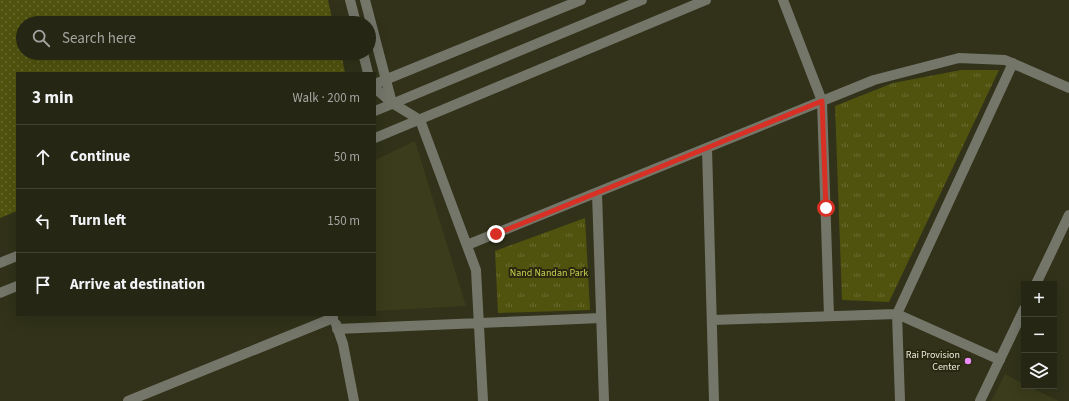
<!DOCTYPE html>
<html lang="en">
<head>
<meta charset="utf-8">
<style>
  :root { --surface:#252613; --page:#313221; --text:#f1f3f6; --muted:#a3a5a0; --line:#424333 }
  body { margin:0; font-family:"Source Sans 3",sans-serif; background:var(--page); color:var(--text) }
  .controls { position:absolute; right:12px; bottom:12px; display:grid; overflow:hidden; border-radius:0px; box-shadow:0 4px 16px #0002 }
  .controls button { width:36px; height:36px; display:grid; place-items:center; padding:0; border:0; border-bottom:1px solid var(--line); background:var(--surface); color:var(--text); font:20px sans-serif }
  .stop { position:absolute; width:12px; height:12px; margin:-9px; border:3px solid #d93025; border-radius:50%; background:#fff }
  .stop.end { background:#d93025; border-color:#fff; box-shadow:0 1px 4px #0008 }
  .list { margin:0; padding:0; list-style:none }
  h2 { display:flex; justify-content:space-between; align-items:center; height:52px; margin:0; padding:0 16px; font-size:17px }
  h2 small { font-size:13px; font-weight:400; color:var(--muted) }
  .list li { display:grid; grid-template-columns:26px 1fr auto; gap:12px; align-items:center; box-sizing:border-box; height:64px; padding:0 16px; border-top:1px solid var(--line) }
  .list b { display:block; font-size:15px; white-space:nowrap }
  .list em { font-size:13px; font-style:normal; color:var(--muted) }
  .icon { flex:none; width:22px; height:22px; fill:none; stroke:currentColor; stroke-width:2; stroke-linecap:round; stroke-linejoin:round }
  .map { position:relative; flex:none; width:1069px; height:401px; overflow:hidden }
  .search { position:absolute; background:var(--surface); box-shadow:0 4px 16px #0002; left:16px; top:16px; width:360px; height:44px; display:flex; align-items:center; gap:10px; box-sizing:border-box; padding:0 14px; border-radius:22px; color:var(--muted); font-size:15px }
  .panel { position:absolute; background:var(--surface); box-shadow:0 4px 16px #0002; left:16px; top:72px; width:360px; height:244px; border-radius:0px }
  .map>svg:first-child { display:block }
  .built { fill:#3a3c1b }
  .grass { fill:url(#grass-dots) }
  .park { fill:url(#park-tufts) }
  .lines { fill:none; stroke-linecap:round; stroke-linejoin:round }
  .minor { stroke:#75766a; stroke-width:10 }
  .route { stroke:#d93025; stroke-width:5 }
  .poi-dot { fill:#ec8cfb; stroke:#27280f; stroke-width:1.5 }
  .labels { text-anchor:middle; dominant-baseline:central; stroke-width:4; stroke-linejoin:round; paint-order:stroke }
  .park-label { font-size:10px; fill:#c9cf4f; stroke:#27280f }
  .poi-label { font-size:10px; fill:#ebecdd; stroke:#27280f; text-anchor:end }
</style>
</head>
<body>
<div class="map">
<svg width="1069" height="401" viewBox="0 0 1069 401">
  <defs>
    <pattern id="grass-dots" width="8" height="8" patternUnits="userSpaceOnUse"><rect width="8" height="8" fill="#50530e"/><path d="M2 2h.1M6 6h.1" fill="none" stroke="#696c31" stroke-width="1.8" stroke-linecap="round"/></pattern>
    <pattern id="park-tufts" width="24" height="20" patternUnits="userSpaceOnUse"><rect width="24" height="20" fill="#50530e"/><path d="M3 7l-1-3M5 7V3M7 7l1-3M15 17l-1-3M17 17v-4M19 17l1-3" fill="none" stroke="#696c31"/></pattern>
  </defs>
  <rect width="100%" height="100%" fill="#313219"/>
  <path class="built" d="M415,141L466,306L375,311V160Z
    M1005,374L1024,384V386H1028L1059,401H991Z"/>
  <path class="grass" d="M0,0H328L333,23H23V53H341L345,73H17V211L0,218Z"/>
  <path class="park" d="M961,70H999L889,302L842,300L835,106L893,83Z
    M585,218L590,310L498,313L495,251Z"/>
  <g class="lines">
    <path class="minor" d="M350,0L356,23
      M365,0L392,103
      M783,0L822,101L829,316
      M363,53L368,73
      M375,84L581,0
      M375,88L392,103L420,120L476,270L483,401
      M375,111L642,0
      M375,138L706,0
      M707,148L714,401
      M597,193L604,401
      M467,245L874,80L959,58L1005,60L1069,88
      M0,263L17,256
      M1036,284L1069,215
      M0,293L17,286
      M713,320L897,314L1000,360
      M336,324L343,344L354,401
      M337,329L601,318
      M128,401L333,318
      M900,401L897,314L1013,63
      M980,401L1024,309"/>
  </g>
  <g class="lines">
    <path class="route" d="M496,234L822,101L826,208"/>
  </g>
  <circle class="poi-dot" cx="968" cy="361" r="4"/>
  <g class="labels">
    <g class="park-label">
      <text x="549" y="273">Nand Nandan Park</text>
    </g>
    <g class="poi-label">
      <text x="960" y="355">Rai Provision<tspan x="960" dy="12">Center</tspan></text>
    </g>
  </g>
</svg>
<div class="controls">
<button>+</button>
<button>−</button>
<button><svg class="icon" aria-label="layers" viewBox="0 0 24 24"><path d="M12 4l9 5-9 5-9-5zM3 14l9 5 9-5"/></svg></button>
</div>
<div class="stop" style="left:826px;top:208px"></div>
<div class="stop end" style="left:496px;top:234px"></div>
<div class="search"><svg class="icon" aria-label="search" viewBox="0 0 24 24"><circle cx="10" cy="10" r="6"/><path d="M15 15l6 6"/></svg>Search here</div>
<section class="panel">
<h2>3 min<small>Walk · 200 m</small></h2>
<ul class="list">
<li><svg class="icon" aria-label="ahead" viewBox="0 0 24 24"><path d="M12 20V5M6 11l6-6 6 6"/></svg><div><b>Continue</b></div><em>50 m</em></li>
<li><svg class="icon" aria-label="left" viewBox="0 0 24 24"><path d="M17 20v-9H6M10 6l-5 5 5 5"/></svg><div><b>Turn left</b></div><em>150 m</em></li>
<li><svg class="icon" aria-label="arrive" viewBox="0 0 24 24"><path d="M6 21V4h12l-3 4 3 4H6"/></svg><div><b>Arrive at destination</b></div></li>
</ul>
</section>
</div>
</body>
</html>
